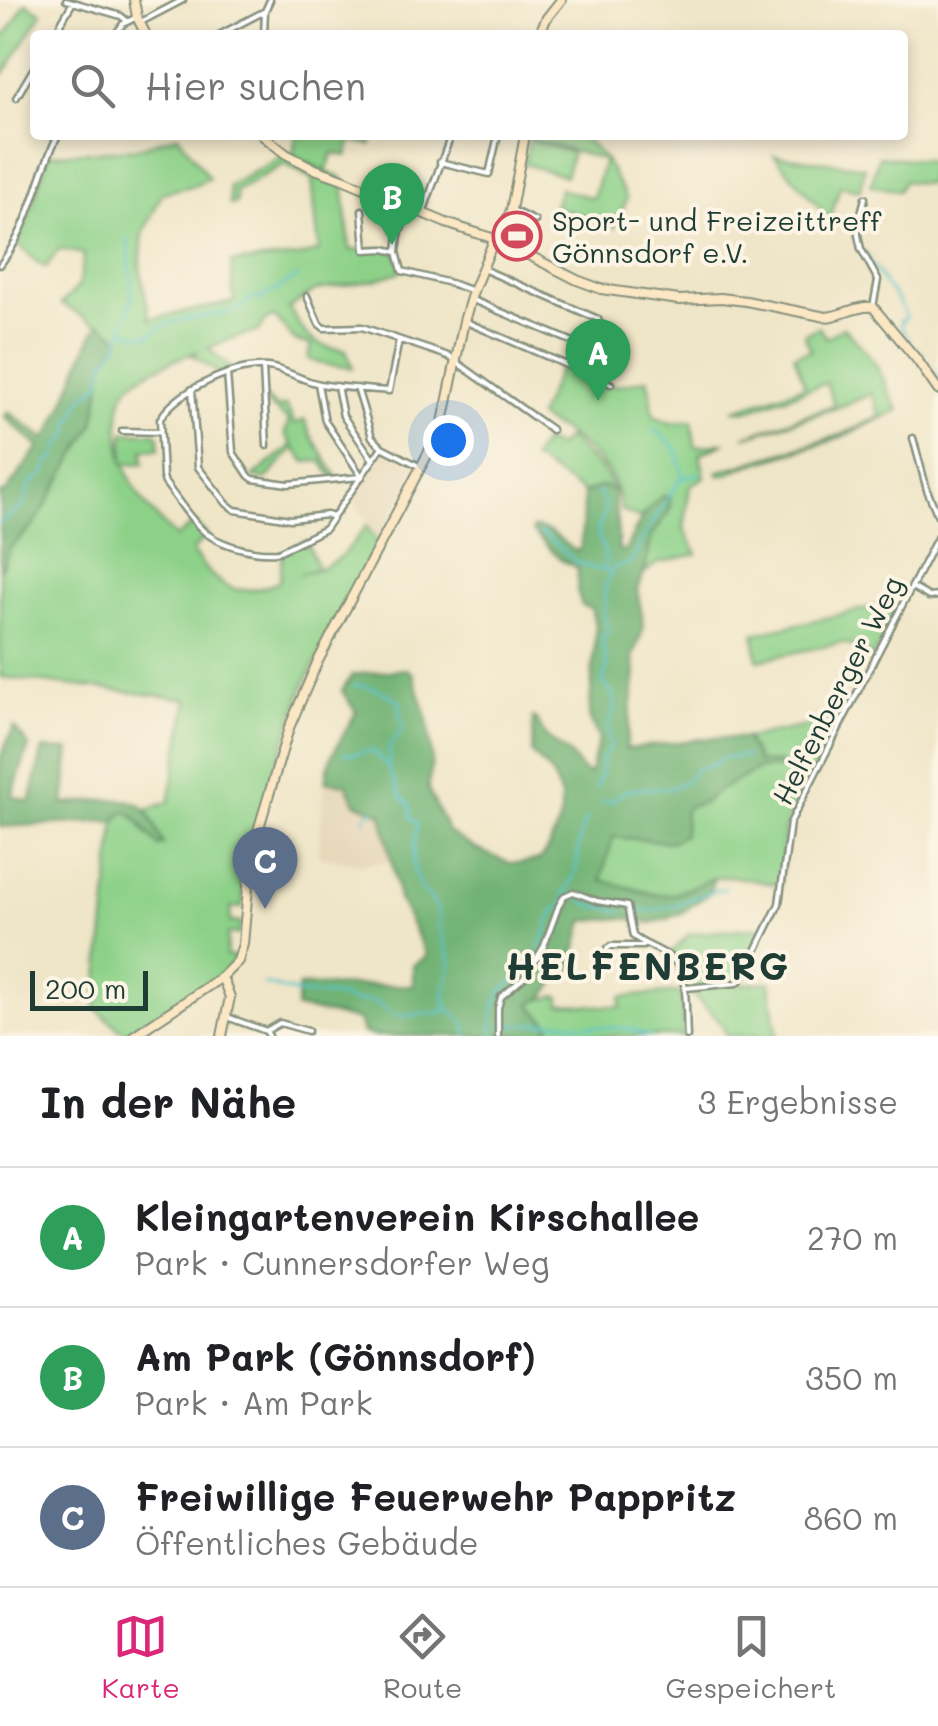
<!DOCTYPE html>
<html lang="de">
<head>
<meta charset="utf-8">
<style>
  :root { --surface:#fff; --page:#f6f6f6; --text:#202124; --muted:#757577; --line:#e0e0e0; --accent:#db2777 }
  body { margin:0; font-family:Mali,sans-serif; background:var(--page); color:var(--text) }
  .scale { position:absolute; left:30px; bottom:25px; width:118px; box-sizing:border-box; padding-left:10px; border:5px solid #1f3d34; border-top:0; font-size:28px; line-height:35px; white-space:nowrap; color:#1f3d34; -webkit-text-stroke:8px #fcf5e5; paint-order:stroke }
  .you { position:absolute; left:448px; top:440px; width:35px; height:35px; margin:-25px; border:8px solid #fff; border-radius:50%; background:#1a73e8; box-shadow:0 0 0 15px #1a73e833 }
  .badge { display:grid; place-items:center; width:65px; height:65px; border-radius:50%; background:var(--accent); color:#fff; font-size:32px; font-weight:700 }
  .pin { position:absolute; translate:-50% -82px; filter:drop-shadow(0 2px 5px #0008) }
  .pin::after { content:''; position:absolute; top:52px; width:35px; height:30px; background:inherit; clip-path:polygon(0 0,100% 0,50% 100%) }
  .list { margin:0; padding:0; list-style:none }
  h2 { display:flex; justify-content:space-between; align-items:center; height:130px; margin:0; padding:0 40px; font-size:42px }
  h2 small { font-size:32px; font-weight:400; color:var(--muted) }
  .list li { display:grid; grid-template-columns:65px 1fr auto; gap:30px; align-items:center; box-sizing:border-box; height:140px; padding:0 40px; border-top:2px solid var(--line) }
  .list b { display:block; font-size:38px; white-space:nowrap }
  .list p { margin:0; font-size:32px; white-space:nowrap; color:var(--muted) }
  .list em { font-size:32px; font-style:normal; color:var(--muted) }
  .icon { flex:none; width:55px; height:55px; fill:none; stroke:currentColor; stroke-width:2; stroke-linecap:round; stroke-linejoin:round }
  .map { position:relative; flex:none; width:938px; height:1036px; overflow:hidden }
  .search { position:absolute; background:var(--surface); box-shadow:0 5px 15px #0003; left:30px; right:30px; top:30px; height:110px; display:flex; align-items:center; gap:25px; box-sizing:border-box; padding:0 35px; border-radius:10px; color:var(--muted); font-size:38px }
  .sheet { height:550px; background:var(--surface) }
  nav { display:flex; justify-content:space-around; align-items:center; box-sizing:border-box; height:140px; border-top:2px solid var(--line); background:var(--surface); font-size:28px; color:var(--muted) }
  nav a { display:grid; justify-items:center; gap:5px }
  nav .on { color:var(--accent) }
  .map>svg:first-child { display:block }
  .built { fill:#e5d6b7 }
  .green { fill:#8dd189; stroke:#56875e; stroke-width:2.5 }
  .forest { fill:#72b375; stroke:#487854; stroke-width:2.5 }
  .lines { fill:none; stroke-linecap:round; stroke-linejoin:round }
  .stream { stroke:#56c3cc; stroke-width:2.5 }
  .street-casing { stroke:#87917e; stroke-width:9 }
  .secondary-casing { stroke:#87917e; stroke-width:12 }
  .street { stroke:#fff; stroke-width:4 }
  .secondary { stroke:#fbe7c3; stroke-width:8 }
  .labels { text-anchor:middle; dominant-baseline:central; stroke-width:8; stroke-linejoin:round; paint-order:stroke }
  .poi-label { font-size:28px; fill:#1f3d34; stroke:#fcf5e5; text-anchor:start }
  .street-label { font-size:28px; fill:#1f3d34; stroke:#fcf5e5 }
  .district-label { font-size:38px; font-weight:bold; letter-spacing:2.5px; fill:#1f3d34; stroke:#fcf5e5 }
</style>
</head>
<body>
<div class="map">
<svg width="938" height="1036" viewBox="0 0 938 1036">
  <rect width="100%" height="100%" fill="#fcf5e5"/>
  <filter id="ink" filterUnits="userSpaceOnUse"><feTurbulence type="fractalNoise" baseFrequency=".01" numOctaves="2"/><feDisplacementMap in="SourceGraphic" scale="20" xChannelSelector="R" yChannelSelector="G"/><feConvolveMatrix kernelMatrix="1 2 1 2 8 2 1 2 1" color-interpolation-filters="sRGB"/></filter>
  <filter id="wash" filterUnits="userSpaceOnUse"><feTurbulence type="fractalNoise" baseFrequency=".0048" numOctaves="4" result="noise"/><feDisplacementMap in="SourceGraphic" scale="40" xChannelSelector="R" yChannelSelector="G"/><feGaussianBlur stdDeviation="2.25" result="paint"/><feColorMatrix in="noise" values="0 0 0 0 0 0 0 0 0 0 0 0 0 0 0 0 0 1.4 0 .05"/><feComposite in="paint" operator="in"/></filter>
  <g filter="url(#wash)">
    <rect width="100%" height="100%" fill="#efe5c7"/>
    <path class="built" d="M382,451H386L414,465L415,470L380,540L351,496Z
      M325,781L346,784L382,813L392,861L360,864L318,856Z"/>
    <path class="green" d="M26,3L42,13L4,74L0,72V44Z
      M178,135L209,178L196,185L162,193L143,234L140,267L150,319L234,302L231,263L298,257L319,251L312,179L285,164L236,191V203L230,205L229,186L286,154L343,179L350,250L384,249L397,252L402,271L375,280L317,290L289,308C305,335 312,348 346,350L353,368L322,364L308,359L311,345L295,341L274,316L265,321L260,331L233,338L208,348L232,369L220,374L193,356L199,351C180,358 133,374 124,393C115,413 120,443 123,464L124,432L155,433L159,436V449L143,450L144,463L125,464C134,496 153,515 176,537L195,523L207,535L193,550V553C219,588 236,600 279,582L283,552L306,541L318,568L299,574C334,568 347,553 367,525L378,544L304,685L252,840L245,873L242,908L231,907L230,922L241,923L240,934H228L226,956L236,957L225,972L127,1035L96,1009L115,821L125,811L135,815L146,834L163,844L147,810L169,802L188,699L0,677V568L10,548L34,525L94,424L105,362L119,342V337L61,304L79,286L84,254L59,249L46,267L39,264L17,244L27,221L49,154L135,149Z
      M296,135H374L371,145L351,140L347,156L333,153L326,171L293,155Z
      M527,135H582L605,160L627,199L615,227L554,206L560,189L593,198L604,160L527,137Z
      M529,140L572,153L565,176L524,164Z
      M774,155L865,167L860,190L840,186L830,220Z
      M879,156L933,161L929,184L904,181L898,191L871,185Z
      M819,327L826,338L843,327C857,341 871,355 880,372C887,385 890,398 899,410L837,439L737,469L727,475H719L717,472L841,435L880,416L872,394L836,408L744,437L834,405L826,383L748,410H733L805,386L794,355L811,350L804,334Z
      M561,365L615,386L648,379L654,416L671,423L692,421L695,445L699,447L726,442L700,454L705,477L690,486L684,528L697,554L658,563L644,573L652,535L671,507L645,512L640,519L621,510C617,471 590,450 559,428H555L538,417Z
      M266,398L278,408L286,406L295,424L305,420L310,434L337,477H332L322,461L306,462L294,448L269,476L264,479L253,477L292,445L285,433L289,421L266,403Z
      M567,437L601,469L614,490L602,486L584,493L532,459L544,442L558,447Z
      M882,605L896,614L873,657L848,644L841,643L758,660L754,634Z
      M842,719L792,810L785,830L780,885L730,876L714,878L675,894L657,895L601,880L613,837L670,842L685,809L691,805L703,803L716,792L758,769L781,763L757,762C756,752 747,747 747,738Z
      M765,927L738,984L770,982L777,1036H726C722,1015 701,1008 690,991C682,978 682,965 670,954L689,934Z
      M681,992L685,1036H550L549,1023L532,1007L534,1001L556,996L560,997V1004L621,1007V997Z"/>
    <path class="forest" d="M99,323L119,337V343L105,362L94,424L34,525L10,548L0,571V493H5L39,447L5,417L8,412L46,439C69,403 77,360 99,323Z
      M602,486L614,490L619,549L622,552L625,551C636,529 643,510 663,496L671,497L667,515L652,535L644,573L637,589L644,627L633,657L636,673L626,749L710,738H747C747,747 756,752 757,762L781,763V768L758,769L716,792L703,803L691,805L685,810L684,835L670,842L613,837L601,880L657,895L675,894L714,878L709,893L683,912L667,919L651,923L625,918L584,921L571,970L563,973L543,998L532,1003V1007L549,1023L550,1036H374L363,1033L359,1021L355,1019L296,1008L299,986L413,985V965L427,956L399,899L382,814L356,803L346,784L325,781L331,757L356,712L342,691L352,675L407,669L413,674L427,717L432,760L428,789L448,832L476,849L509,863H522L539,860L548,849L557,828L561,813V797L552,775L532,753L533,718L537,721L545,736L570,755L582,770L589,775L599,739L589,717L596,628L591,608L582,606L577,590L578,568L561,560L532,531L533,528C557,530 558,541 576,551L581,548L584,493Z
      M14,727L29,746L12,796L30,802L43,749L70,750L64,804C84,803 129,792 144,808C153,817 157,832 163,844L159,846C147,835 139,817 125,811L115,821L0,827V758Z"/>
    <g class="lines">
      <path class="stream" d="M864,251L871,262
        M874,266L885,285
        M887,287L900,304L906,318L902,321
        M900,320L901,327L909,340
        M123,330L132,297L128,238
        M913,346L925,356
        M928,364L937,376
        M681,478L699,474
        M598,492C612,511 602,513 598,530C596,539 604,545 605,554C606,558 605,566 605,570L609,572
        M0,522L23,507L30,484L44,474L49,461L55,459L57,450L69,433L71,421L82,398L100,384L105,362L119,343V337L123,330L140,335H151C153,333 162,326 165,325C189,313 236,322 251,297L260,299L298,277
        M540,533C566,546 567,567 605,570
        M354,686C373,684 387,694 401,702L399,709L403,728L389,747L390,759L387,765L402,798L410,805L411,818L417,823C416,837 412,853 414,867C415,877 421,883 422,892L429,896L438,911L440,929L451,963L444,996L448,1009L465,1023L467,1036
        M344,753L350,754L373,751L386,764
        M597,787L602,767V758L611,745C601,725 620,711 613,695C610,690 606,686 602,681L607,668L602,636L609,634L603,613L606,606C601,594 608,575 616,566L626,565L632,561L648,530L683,475L676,448L653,428
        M602,802L612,801L625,791L637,789L671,788L684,782L696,769L713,765L722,758L747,756
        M364,821L368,813L375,810
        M568,897L574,894L590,905L622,911
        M634,911C657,912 679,904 700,896C710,892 715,889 725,889
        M539,950L554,910L560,908L566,899L564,893C586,865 572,841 587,819
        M264,984L301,994L335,996L357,1002L373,1001L398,1016L438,1013L448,1009
        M501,1026L564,1022L582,1025
        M586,1026L630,1029L649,1036
        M493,1036V1011L500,992L523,974L535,957"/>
    </g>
  </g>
  <g filter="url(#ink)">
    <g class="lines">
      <g class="street-casing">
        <path id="street" d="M66,0L121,16L127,21
          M139,23L183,0
          M54,35L73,2
          M115,35L123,24L137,17
          M219,35L265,11
          M264,35L265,11L270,0
          M16,98L35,66
          M440,162L489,174L498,135
          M865,198L858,225V235L861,249L878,280L873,307
          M362,210L365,250L384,249L397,252L402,271L450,283L473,291
          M512,210L535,221
          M423,213L451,135
          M397,252L399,235L408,210
          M0,265C32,224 35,181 58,135
          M483,269L598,319L599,322
          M307,296L319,324L324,328L362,327L448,356L552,430
          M470,299L595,351H599
          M464,321L611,384
          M399,340L389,391C366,389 343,388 320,384C302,381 285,369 268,367C233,365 178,390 160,419L163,477L165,483C177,498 192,523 207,534C226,547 256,554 278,552L325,529L382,447L419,466
          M263,368L267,446
          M227,373L233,452L249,476L253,479L288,484L360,477
          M318,384L325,421L362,477
          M337,386L343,416L373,460
          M357,388L372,437L381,446
          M192,389L198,467L227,504L235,510L290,519L327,515L333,517
          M122,431L160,432
          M913,438L927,490L938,516
          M912,587L929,597L938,596
          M607,949L611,946H643
          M686,988L737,983L743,977L779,904L790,823L938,536
          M227,1017L266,1031L269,1036
          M266,1031L280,1023L308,1031
          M498,1036V1008L501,997L527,975L544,946L559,905L564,896L573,892L597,901L627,906L633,936C645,945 659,949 670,957C690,972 685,1012 687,1036"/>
      </g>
      <g class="secondary-casing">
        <path id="secondary" d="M134,0L137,17L146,35
          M539,35L546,19L561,0
          M262,135L286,154L315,169L343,179L446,223L501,241L577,280L601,289L679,300L721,298L746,301L826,317C842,316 857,305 873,307L918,361L938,390
          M133,1036L222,977L238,961L243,944L251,854L289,728L317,663L442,427L464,321L473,291L494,240L502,234L511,210L525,135
          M222,1036L230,997L222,977"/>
      </g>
      <use href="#street" class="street"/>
      <use href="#secondary" class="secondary"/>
    </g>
  </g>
  <defs>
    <g id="stadium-ring" transform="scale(2.5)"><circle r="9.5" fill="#fcf5e5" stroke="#d1495b" stroke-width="1.5"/><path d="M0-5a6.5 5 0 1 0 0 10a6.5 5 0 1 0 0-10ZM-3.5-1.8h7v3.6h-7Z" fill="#d1495b"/></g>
  </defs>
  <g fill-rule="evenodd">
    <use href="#stadium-ring" x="517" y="236"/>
  </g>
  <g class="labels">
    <g class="poi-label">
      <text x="552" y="220">Sport- und Freizeittreff<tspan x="552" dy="32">Gönnsdorf e.V.</tspan></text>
    </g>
    <g class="street-label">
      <text transform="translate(837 690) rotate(-63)">Helfenberger Weg</text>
    </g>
    <g class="district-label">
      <text x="648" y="965">HELFENBERG</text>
    </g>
  </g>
</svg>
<div class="scale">200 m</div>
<div class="you"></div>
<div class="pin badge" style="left:598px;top:401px;background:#2e9e5b">A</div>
<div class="pin badge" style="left:392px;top:245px;background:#2e9e5b">B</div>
<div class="pin badge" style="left:265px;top:909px;background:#5c6f8a">C</div>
<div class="search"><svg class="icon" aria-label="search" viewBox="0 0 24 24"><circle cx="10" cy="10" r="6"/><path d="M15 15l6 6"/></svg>Hier suchen</div>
</div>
<section class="sheet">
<h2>In der Nähe<small>3 Ergebnisse</small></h2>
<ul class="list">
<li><span class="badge" style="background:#2e9e5b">A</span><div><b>Kleingartenverein Kirschallee</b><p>Park · Cunnersdorfer Weg</p></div><em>270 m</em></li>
<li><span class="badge" style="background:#2e9e5b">B</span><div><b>Am Park (Gönnsdorf)</b><p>Park · Am Park</p></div><em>350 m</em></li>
<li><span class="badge" style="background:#5c6f8a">C</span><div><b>Freiwillige Feuerwehr Pappritz</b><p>Öffentliches Gebäude</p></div><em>860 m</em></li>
</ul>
</section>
<nav>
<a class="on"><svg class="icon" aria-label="map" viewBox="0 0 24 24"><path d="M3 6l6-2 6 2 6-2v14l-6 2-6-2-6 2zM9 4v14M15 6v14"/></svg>Karte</a>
<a><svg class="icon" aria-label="directions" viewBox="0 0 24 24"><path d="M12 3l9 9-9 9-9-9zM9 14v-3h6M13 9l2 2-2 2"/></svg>Route</a>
<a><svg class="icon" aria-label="saved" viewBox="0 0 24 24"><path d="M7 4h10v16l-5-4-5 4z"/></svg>Gespeichert</a>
</nav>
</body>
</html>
